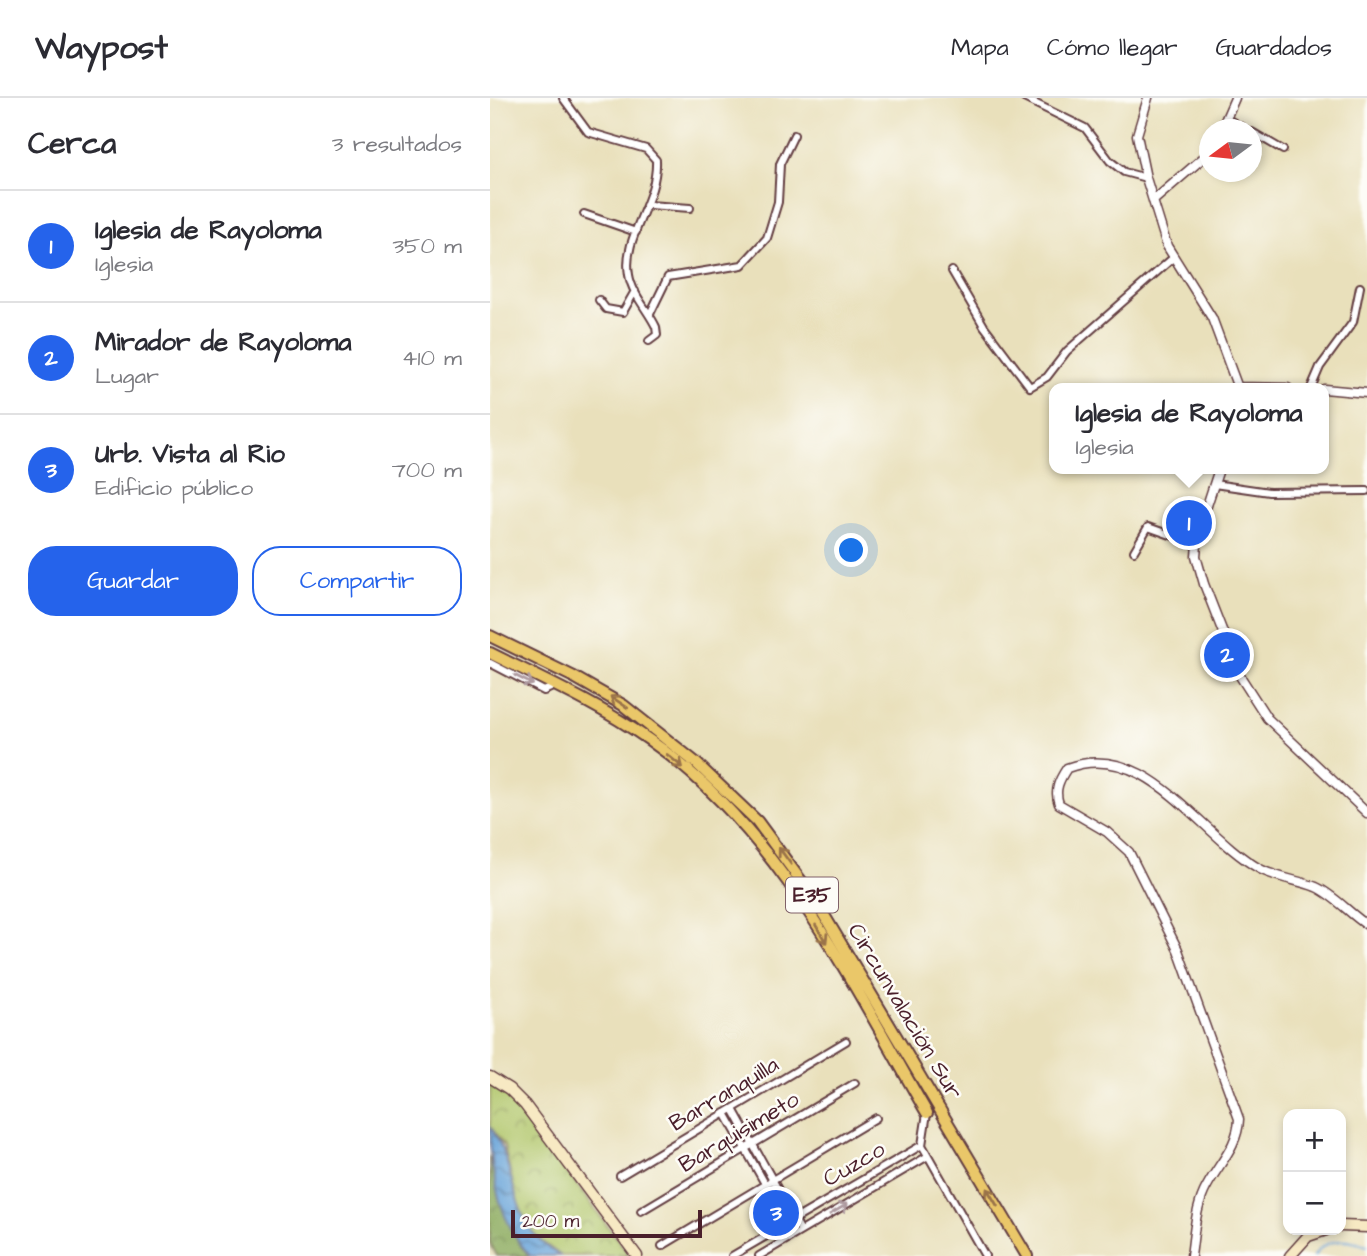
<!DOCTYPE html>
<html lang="es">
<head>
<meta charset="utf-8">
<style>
  :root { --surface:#fff; --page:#f7f7f7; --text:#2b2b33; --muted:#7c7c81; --line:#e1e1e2; --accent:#2563eb }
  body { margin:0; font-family:"Architects Daughter",sans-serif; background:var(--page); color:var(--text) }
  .controls { position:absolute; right:21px; bottom:21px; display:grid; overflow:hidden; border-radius:14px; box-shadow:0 4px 10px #0003 }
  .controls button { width:63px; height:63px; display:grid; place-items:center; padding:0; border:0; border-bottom:2px solid var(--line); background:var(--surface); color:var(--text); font:35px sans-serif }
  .compass { position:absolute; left:709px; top:21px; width:63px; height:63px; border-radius:50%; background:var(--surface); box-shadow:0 4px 10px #0003; rotate:255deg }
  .scale { position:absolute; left:21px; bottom:18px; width:191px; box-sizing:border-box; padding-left:7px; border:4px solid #4a1f2b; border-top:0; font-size:19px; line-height:24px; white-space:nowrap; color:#4a1f2b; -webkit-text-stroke:5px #fdfcf7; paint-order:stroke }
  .you { position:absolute; left:362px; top:453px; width:24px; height:24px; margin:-18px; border:5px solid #fff; border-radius:50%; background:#1a73e8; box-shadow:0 0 0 10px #1a73e833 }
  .badge { display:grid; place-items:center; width:46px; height:46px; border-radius:50%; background:var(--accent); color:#fff; font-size:23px; font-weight:700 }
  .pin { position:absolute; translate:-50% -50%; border:4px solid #fff; box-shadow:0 2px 7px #0006 }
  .popup { position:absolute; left:559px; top:285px; width:280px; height:91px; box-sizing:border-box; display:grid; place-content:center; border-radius:14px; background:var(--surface); filter:drop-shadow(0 2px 5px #0005); font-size:23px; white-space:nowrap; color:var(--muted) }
  .popup b { font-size:26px; color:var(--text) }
  .popup::after { content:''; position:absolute; left:50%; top:100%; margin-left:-14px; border:14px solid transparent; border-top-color:var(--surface) }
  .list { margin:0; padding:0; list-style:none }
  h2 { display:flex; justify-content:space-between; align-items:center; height:91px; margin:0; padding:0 28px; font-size:30px }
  h2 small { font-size:23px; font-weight:400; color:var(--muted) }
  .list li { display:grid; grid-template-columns:46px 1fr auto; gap:21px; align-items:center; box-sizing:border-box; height:112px; padding:0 28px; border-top:2px solid var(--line) }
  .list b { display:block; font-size:26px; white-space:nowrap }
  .list p { margin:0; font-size:23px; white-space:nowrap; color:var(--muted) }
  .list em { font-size:23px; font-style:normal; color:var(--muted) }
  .actions { display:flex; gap:14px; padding:21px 28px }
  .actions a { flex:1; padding:16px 0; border:2px solid var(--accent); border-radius:28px; text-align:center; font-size:24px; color:var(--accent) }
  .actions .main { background:var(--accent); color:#fff }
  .map { position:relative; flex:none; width:877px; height:1158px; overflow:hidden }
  header { display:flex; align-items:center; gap:42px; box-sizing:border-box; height:98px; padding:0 35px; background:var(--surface); border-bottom:2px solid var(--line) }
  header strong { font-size:33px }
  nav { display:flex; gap:38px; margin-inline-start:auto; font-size:24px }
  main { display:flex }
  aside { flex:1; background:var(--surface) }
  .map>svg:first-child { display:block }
  .forest { fill:url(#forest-crowns); stroke:#6b6544; stroke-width:2 }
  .park { fill:url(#park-crowns); stroke:#7e724a; stroke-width:2 }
  .water { fill:url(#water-waves); stroke:#5a6282; stroke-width:2 }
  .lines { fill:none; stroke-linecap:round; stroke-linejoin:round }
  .stream { stroke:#69a4d9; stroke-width:2 }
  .minor-casing { stroke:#623c41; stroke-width:10 }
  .tertiary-casing { stroke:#623c41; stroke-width:11 }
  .secondary-casing { stroke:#623c41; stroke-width:13 }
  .trunk-casing { stroke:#623c41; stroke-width:14 }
  .minor { stroke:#fff; stroke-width:6 }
  .tertiary { stroke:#fff; stroke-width:8 }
  .secondary { stroke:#f7e9c3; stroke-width:10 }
  .trunk { stroke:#eac769; stroke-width:10 }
  .oneway { stroke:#ae9aa0 }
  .oneway2 { stroke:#9a734a }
  .labels { text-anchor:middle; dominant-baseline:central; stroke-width:5; stroke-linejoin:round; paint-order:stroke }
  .shield { fill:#fdfcf7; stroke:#806168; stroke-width:2 }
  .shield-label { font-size:21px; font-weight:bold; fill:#4a1f2b }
  .street-label { font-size:23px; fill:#4a1f2b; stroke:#fdfcf7 }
</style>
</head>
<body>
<header>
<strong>Waypost</strong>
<nav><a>Mapa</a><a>Cómo llegar</a><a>Guardados</a></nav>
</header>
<main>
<aside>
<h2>Cerca<small>3 resultados</small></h2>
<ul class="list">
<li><span class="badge">1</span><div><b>Iglesia de Rayoloma</b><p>Iglesia</p></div><em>350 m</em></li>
<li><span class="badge">2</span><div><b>Mirador de Rayoloma</b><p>Lugar</p></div><em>410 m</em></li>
<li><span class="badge">3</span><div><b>Urb. Vista al Rio</b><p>Edificio público</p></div><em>700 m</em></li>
</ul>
<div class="actions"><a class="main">Guardar</a><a>Compartir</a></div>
</aside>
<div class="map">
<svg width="877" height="1158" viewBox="0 0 877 1158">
  <defs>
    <pattern id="forest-crowns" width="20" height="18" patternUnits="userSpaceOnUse" patternTransform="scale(1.75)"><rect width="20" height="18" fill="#8cab5e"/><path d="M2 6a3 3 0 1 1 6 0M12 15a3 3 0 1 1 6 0" fill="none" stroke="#748b4e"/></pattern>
    <pattern id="park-crowns" width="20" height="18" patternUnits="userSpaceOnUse" patternTransform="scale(1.75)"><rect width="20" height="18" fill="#b1c66a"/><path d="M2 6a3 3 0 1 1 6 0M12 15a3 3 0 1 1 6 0" fill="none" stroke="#92a057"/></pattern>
    <pattern id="water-waves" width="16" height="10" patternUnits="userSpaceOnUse" patternTransform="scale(1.75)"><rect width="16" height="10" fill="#69a4d9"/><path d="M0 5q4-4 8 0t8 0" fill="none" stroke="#5885b0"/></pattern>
  </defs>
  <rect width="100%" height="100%" fill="#fdfcf7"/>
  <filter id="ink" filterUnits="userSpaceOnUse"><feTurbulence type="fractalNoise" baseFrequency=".0143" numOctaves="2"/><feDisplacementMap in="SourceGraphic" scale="14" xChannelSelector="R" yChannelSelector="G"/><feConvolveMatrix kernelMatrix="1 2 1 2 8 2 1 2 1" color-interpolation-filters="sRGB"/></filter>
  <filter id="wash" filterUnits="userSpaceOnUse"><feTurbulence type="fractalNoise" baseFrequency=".00686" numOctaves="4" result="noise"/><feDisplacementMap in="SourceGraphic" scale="28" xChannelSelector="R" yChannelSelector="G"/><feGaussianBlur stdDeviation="1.57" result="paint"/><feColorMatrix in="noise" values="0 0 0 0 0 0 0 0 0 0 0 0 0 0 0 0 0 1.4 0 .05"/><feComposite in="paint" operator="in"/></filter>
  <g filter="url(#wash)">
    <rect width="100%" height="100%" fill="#e9e0bb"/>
    <path class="forest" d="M0,1059L31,1148L40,1158H7L0,1145Z"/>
    <path class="park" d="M0,986L22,1000L140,1158H71L44,1138L29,1113L14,1048L0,1028Z"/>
    <path class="water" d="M0,1028C31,1072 15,1128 71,1158H40C8,1123 0,1074 0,1028Z"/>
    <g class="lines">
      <path class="stream" d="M824,1158C836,1139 858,1141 877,1148"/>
    </g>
  </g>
  <g filter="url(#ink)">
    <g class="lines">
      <g class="minor-casing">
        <path id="minor" d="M73,0L98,34L156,51L166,62C168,104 132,138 139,177C142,196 158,212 166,229L167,237L159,243
          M534,0L595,30L620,63L634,74L656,80
          M736,20L756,32
          M762,34L793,52
          M159,107L200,110
          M94,116L146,134
          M462,173L494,228L540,289L557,279L577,253L684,159
          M109,202L116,211L133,214L145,193
          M160,216L178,179L252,167L277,140L288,104L290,66L304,37
          M821,290L830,269L863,224L870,189
          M724,386L779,394L877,393
          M644,453L658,429L706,446
          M0,565L54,593L67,587
          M243,1011L311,1133
          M235,1015L304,1137
          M437,1015L432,1047L495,1158
          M130,1078L356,943
          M151,1113L365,985
          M172,1148L386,1020
          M242,1158L432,1047
          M269,1158L438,1058"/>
      </g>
      <g class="tertiary-casing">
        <path id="tertiary" d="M658,0L647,37L656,80L677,148L722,220L748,290
          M731,32L745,0
          M663,103L720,54
          M748,289L798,290
          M834,291L877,295
          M729,371L708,435L706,458L714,486L750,578L777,620L877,715
          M701,1158C704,1137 705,1114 714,1094C726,1068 748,1050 749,1021L688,852L639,754L617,734L569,706C564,692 569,682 577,670C657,640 709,737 770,771C787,780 808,782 826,789C844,797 860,816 877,827"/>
      </g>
      <g class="secondary-casing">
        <path id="secondary" d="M0,979L19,991L35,1007L147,1158
          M851,1128L877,1129
          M800,1158L818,1138L836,1132"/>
      </g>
      <g class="trunk-casing">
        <path id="trunk" d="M0,538L84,579L133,607L205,664L267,723L325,802L537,1158
          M0,555C54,582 108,606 158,641C288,731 360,882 437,1015"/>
      </g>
      <use href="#minor" class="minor"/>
      <use href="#tertiary" class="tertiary"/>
      <use href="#secondary" class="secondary"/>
      <use href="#trunk" class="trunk"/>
    </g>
    <defs><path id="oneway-shaft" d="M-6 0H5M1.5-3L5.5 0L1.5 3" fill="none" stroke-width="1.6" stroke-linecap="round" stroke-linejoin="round" transform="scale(1.75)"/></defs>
    <g class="oneway">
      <use href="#oneway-shaft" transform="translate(34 582) rotate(27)"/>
      <use href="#oneway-shaft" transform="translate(349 1111) rotate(-31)"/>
    </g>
    <g class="oneway2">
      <use href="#oneway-shaft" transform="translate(129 604) rotate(-146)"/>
      <use href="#oneway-shaft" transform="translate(185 663) rotate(39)"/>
      <use href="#oneway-shaft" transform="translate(295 758) rotate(-126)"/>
      <use href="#oneway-shaft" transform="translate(331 836) rotate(59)"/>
      <use href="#oneway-shaft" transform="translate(502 1099) rotate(-121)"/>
    </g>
  </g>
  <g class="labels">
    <rect class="shield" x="296" y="779.5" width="52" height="35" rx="5"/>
    <g class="shield-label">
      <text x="322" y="797">E35</text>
    </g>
    <g class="street-label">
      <text transform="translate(415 913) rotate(59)">Circunvalación Sur</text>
      <text transform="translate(234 996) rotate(-31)">Barranquilla</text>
      <text transform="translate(249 1034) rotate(-31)">Barquisimeto</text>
      <text transform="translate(364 1066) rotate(-30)">Cuzco</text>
    </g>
  </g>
</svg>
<div class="controls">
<button>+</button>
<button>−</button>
</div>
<svg class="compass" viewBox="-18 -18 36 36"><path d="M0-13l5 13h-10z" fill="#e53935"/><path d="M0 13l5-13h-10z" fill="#7c7c81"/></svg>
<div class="scale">200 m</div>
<div class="you"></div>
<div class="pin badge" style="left:699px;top:425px">1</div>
<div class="popup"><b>Iglesia de Rayoloma</b>Iglesia</div>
<div class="pin badge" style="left:737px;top:557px">2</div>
<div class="pin badge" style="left:286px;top:1115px">3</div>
</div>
</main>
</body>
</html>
